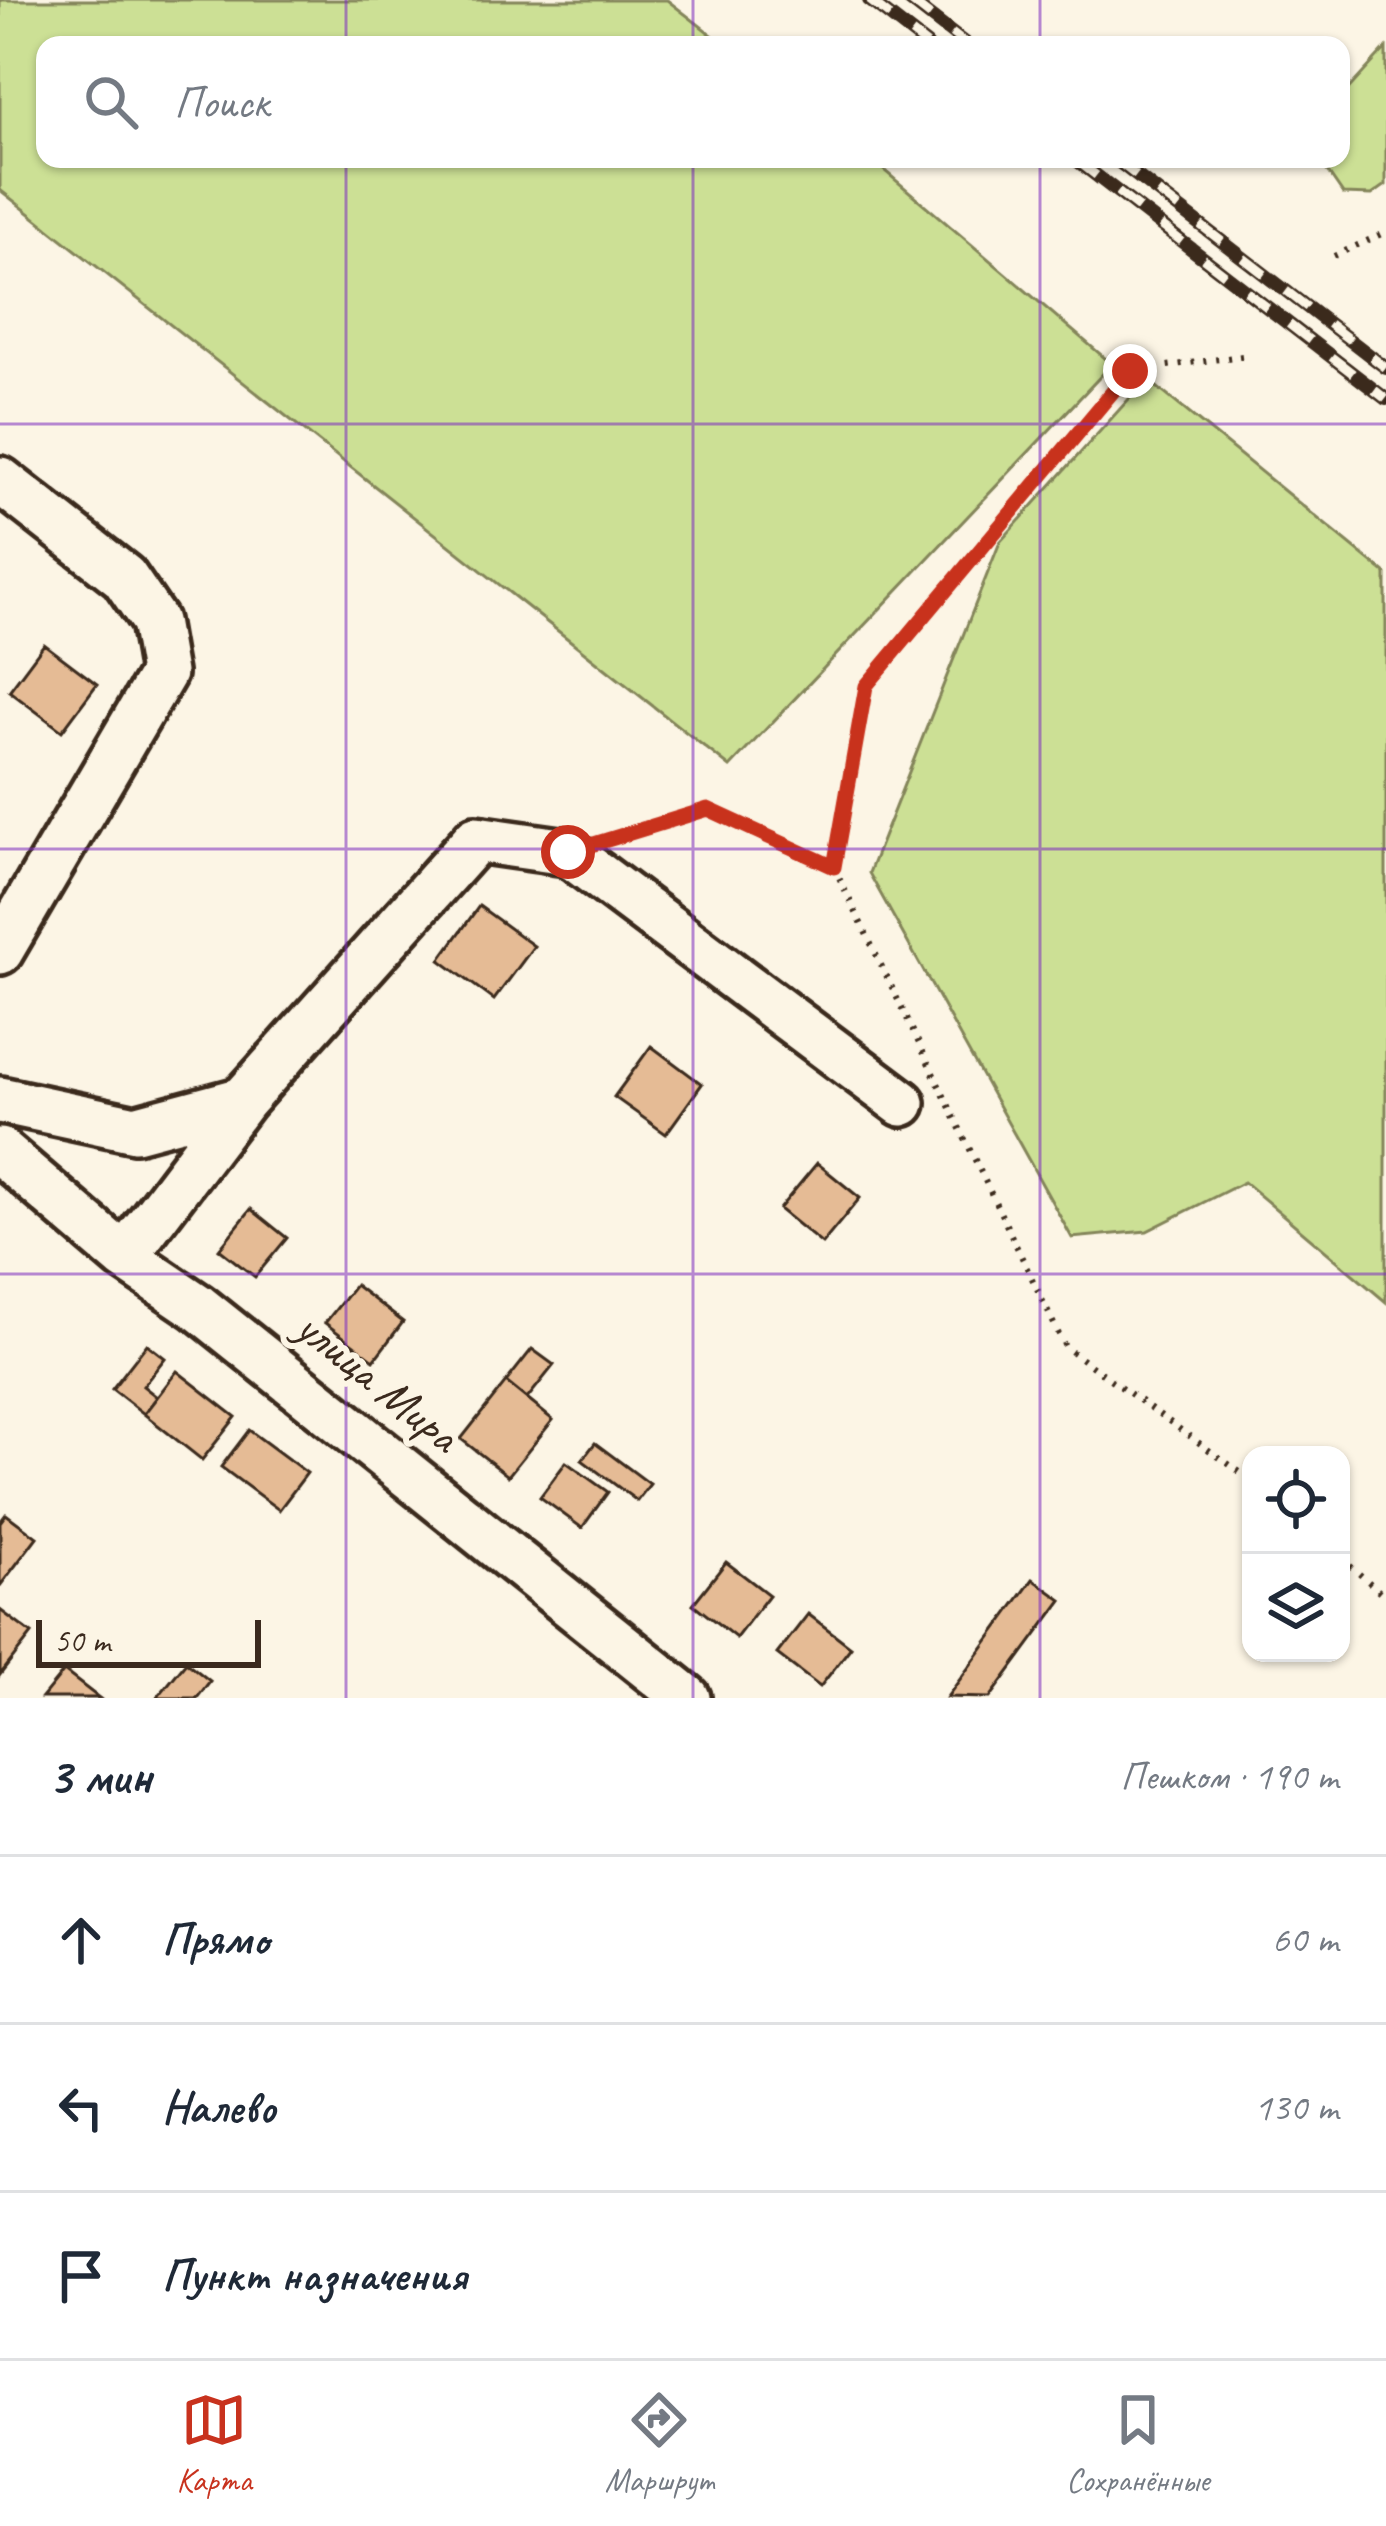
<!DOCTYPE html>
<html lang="ru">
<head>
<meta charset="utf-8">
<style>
  :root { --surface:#fff; --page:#f6f6f7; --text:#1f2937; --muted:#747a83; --line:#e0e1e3; --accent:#c8321e }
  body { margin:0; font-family:Caveat,sans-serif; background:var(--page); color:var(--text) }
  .controls { position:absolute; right:36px; bottom:36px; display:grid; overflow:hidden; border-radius:24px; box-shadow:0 3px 9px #0004 }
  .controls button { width:108px; height:108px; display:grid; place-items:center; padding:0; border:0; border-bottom:3px solid var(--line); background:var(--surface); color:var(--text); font:60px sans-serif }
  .scale { position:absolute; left:36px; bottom:30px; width:225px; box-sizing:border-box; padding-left:12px; border:6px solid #3b2a1e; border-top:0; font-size:33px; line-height:42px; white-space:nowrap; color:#3b2a1e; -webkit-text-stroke:9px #fcf5e5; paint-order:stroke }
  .stop { position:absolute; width:36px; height:36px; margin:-27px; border:9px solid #c8321e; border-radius:50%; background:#fff }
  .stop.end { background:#c8321e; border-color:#fff; box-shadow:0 3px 12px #0008 }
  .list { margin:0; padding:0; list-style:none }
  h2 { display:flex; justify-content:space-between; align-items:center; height:156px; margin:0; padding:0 48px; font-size:51px }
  h2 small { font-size:39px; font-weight:400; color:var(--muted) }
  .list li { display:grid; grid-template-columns:78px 1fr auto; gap:36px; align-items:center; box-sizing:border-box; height:168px; padding:0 48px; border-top:3px solid var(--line) }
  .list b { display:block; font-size:45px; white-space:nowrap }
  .list em { font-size:39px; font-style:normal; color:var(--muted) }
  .icon { flex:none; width:66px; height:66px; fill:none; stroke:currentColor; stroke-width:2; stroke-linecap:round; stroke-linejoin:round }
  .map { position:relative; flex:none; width:1386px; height:1698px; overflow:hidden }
  .search { position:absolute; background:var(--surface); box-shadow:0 3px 9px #0004; left:36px; right:36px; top:36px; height:132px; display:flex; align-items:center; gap:30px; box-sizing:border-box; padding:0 42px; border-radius:24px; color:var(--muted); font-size:45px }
  .sheet { height:660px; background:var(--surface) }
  nav { display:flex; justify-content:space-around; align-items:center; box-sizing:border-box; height:168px; border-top:3px solid var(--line); background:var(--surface); font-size:33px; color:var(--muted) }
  nav a { display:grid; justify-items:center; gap:6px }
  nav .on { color:var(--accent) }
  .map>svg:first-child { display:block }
  .green { fill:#cce095; stroke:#84855a; stroke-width:3 }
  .building { fill:#e5bb95; stroke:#3b2a1e; stroke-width:3 }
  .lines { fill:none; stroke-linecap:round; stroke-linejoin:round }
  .minor-casing { stroke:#3b2a1e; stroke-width:54 }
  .path { stroke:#3b2a1e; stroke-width:6; stroke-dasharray:3 9; stroke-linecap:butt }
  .minor { stroke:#fcf5e5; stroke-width:45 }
  .rail-casing { stroke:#3b2a1e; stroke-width:14 }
  .rail { stroke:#fcf5e5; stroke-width:9; stroke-dasharray:27; stroke-linecap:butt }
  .route { stroke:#c8321e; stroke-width:15 }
  .grid { fill:none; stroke:#7b2cbf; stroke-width:3; stroke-opacity:0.55 }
  .labels { text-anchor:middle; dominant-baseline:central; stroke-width:12; stroke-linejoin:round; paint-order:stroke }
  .street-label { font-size:48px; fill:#3b2a1e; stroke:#fcf5e5 }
</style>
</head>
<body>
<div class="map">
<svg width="1386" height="1698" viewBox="0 0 1386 1698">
  <rect width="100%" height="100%" fill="#fcf5e5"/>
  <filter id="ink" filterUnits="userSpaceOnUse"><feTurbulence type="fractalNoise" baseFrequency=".00833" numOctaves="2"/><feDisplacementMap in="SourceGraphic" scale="24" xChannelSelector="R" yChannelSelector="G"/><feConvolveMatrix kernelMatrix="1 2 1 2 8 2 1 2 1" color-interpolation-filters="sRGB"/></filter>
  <g filter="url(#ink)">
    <path class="green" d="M0,0H667L725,45H45V159H871L1112,364L730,767L0,190Z
      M1386,48V185L1372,195L1343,194L1319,159H1341V97Z
      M1147,379L1386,574V1302L1244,1182L1147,1231L1072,1238L869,873L1000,542Z"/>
    <path class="building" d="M44,644L97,684L62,731L9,691Z
      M479,906L534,946L494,1000L440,960Z
      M651,1046L702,1084L666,1134L614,1097Z
      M817,1163L860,1198L822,1244L779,1209Z
      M251,1209L287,1238L255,1277L219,1249Z
      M355,1285L403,1322L374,1360L325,1323Z
      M147,1344L165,1358L143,1386L157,1397L144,1414L112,1389Z
      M532,1349L554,1365L527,1399L506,1382Z
      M177,1371L236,1417L202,1460L144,1414Z
      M506,1382L553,1420L508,1476L461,1439Z
      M249,1430L307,1473L279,1510L221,1467Z
      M595,1443L650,1484L637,1501L582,1460Z
      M566,1462L608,1492L582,1528L540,1497Z
      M6,1514L37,1537L0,1586V1522Z
      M726,1562L769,1595L736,1638L693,1604Z
      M1033,1579L1062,1600L990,1698L947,1697Z
      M0,1610L32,1634L0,1675Z
      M808,1614L851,1647L820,1687L777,1654Z
      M186,1662L210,1681L197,1698H157Z
      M64,1671L99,1698H42Z"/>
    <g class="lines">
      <g class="minor-casing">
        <path id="minor" d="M0,480L124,577L154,621L163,673L0,951
          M0,1100L135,1129L243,1100
          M0,1151L124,1257L198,1307L687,1698
          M124,1257L243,1100L476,839L567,852L902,1103"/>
      </g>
      <path class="path" d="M1334,256L1386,232
        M1242,356L1130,371L866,686L834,867L1065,1347L1251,1480
        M609,840L708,809L834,867
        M1341,1558L1386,1597"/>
      <use href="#minor" class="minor"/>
      <g class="rail-casing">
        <path id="rail" d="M869,0L927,45
          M909,0L967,45
          M1075,159L1386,399
          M1115,159L1386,368"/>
      </g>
      <use href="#rail" class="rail"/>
    </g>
  </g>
  <g class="lines" filter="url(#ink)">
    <path class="route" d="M568,852L708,809L834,867L866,686L1130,371"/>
  </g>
  <path class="grid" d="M346,0V45M693,0V45M1040,0V45M346,159V1698M693,159V1698M1040,159V1698M0,424H1386M0,849H1386M0,1274H1386"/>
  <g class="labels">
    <g class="street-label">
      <text transform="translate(378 1381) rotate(39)">улица Мира</text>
    </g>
  </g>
</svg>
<div class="controls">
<button><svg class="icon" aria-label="locate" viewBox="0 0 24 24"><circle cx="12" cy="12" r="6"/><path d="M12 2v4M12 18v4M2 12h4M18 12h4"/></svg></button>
<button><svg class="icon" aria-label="layers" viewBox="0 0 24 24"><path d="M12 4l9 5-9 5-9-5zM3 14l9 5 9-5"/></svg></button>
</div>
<div class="scale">50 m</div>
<div class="stop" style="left:568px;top:852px"></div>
<div class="stop end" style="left:1130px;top:371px"></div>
<div class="search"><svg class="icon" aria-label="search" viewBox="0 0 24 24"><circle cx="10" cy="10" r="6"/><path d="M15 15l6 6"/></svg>Поиск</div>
</div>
<section class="sheet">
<h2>3 мин<small>Пешком · 190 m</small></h2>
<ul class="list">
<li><svg class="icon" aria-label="ahead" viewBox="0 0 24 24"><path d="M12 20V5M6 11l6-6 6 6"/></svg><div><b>Прямо</b></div><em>60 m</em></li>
<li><svg class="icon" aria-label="left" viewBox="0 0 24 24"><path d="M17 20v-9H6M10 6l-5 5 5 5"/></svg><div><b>Налево</b></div><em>130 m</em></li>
<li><svg class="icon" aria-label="arrive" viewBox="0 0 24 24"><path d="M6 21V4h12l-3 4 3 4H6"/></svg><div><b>Пункт назначения</b></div></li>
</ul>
</section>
<nav>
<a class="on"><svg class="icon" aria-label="map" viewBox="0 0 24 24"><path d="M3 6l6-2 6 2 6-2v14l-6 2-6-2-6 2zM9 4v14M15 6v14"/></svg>Карта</a>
<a><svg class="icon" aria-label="directions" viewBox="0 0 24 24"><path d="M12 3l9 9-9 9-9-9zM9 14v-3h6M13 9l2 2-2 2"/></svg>Маршрут</a>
<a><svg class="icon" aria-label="saved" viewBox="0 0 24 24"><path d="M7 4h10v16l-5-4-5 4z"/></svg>Сохранённые</a>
</nav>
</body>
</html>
